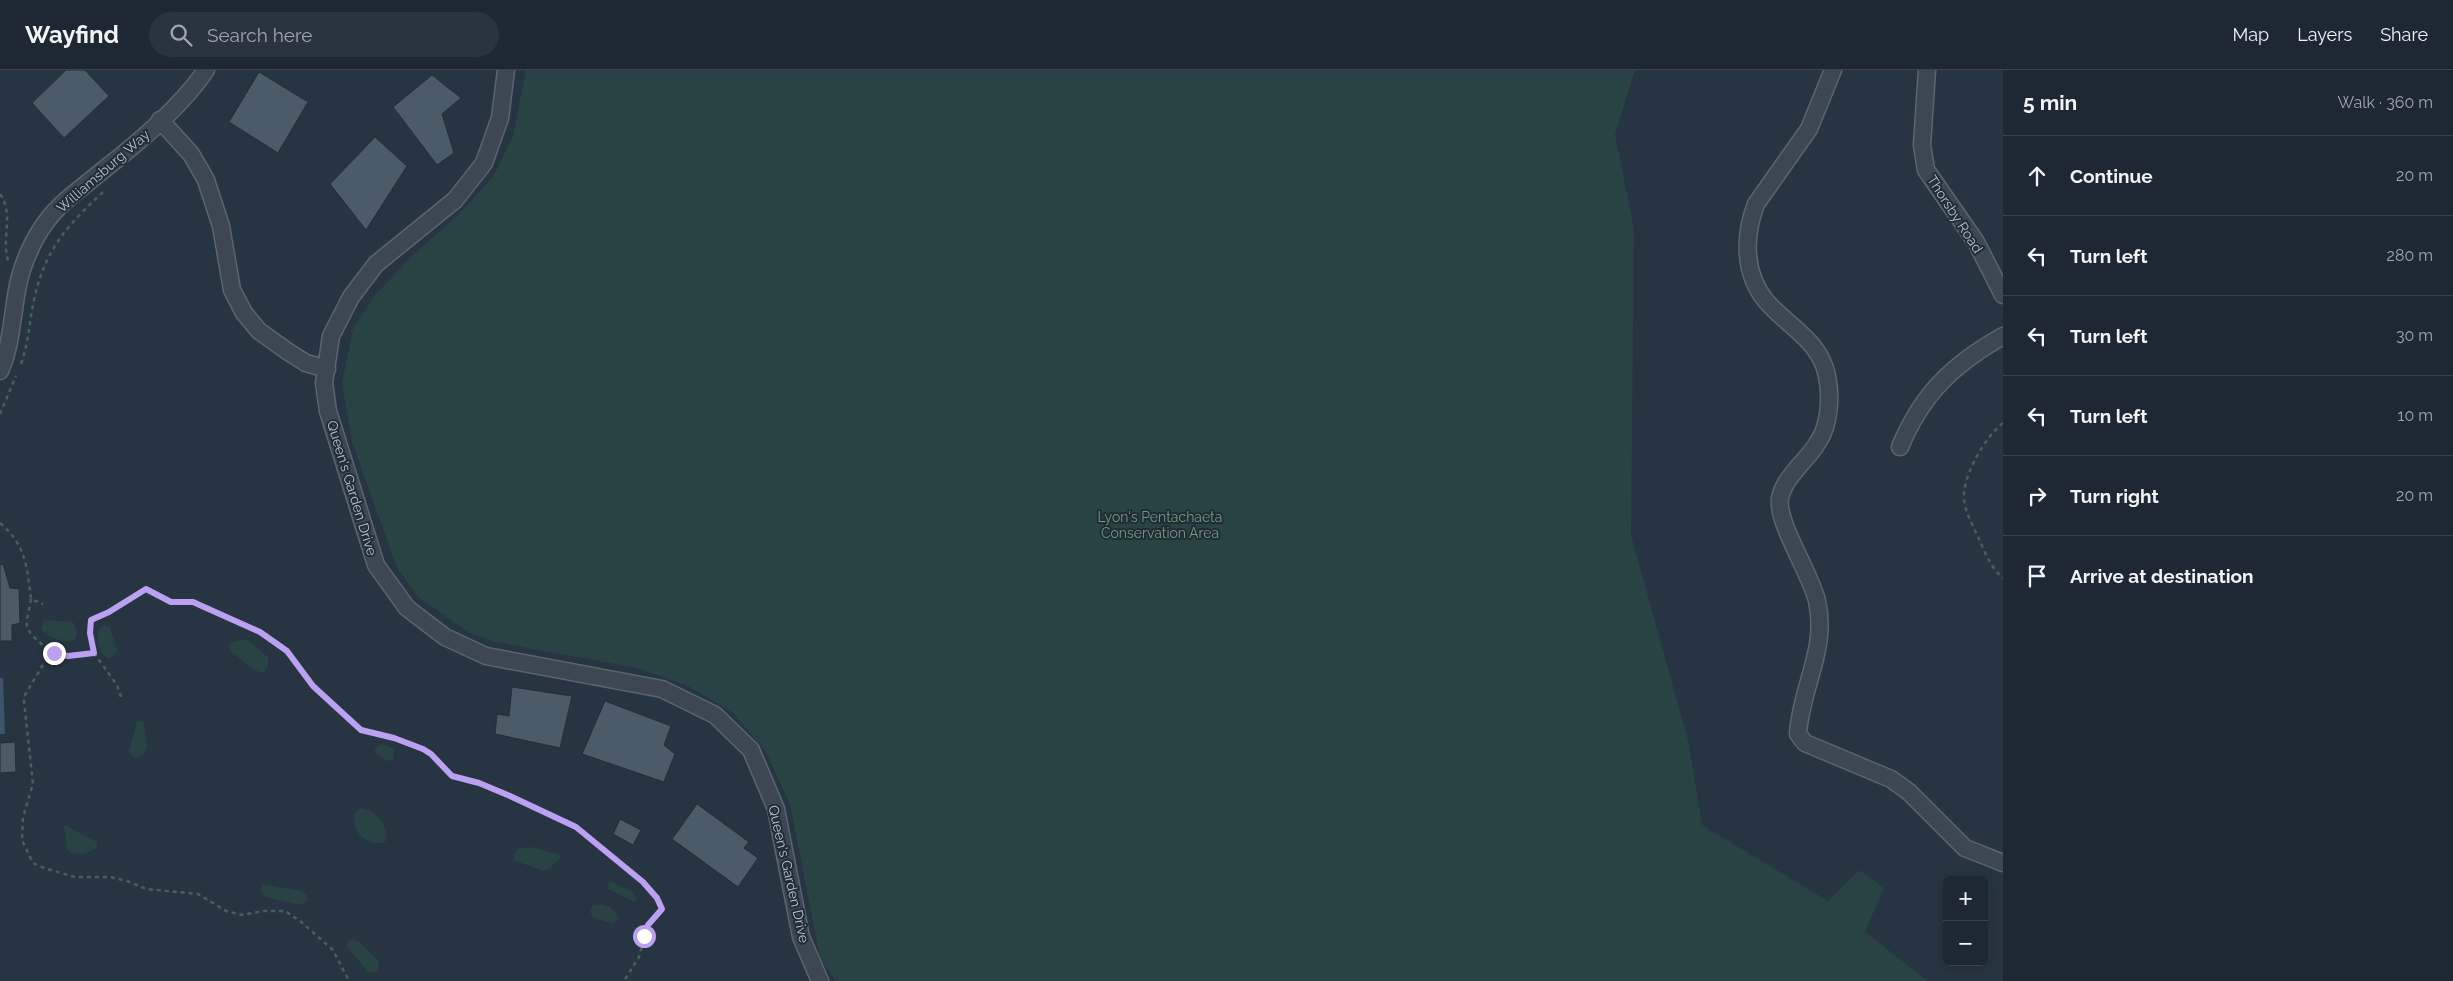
<!DOCTYPE html>
<html lang="en">
<head>
<meta charset="utf-8">
<style>
  :root { --surface:#1d2832; --page:#2a343e; --text:#f1f3f6; --muted:#a0a6ac; --line:#3b444d }
  body { margin:0; font-family:Raleway,sans-serif; background:var(--page); color:var(--text) }
  .controls { position:absolute; right:15px; bottom:15px; display:grid; overflow:hidden; border-radius:8px; box-shadow:0 2px 12px #0003 }
  .controls button { width:45px; height:45px; display:grid; place-items:center; padding:0; border:0; border-bottom:1px solid var(--line); background:var(--surface); color:var(--text); font:25px sans-serif }
  .stop { position:absolute; width:15px; height:15px; margin:-11px; border:4px solid #bca0f2; border-radius:50%; background:#fff }
  .stop.end { background:#bca0f2; border-color:#fff; box-shadow:0 1px 5px #0008 }
  .list { margin:0; padding:0; list-style:none }
  h2 { display:flex; justify-content:space-between; align-items:center; height:65px; margin:0; padding:0 20px; font-size:21px }
  h2 small { font-size:16px; font-weight:400; color:var(--muted) }
  .list li { display:grid; grid-template-columns:32px 1fr auto; gap:15px; align-items:center; box-sizing:border-box; height:80px; padding:0 20px; border-top:1px solid var(--line) }
  .list b { display:block; font-size:19px; white-space:nowrap }
  .list em { font-size:16px; font-style:normal; color:var(--muted) }
  .icon { flex:none; width:28px; height:28px; fill:none; stroke:currentColor; stroke-width:2; stroke-linecap:round; stroke-linejoin:round }
  .map { position:relative; flex:none; width:2003px; height:911px; overflow:hidden }
  header { display:flex; align-items:center; gap:30px; box-sizing:border-box; height:70px; padding:0 25px; background:var(--surface); border-bottom:1px solid var(--line) }
  header strong { font-size:24px }
  nav { display:flex; gap:28px; margin-inline-start:auto; font-size:18px }
  .search { width:350px; height:45px; background:var(--page); display:flex; align-items:center; gap:12px; box-sizing:border-box; padding:0 18px; border-radius:28px; color:var(--muted); font-size:19px }
  main { display:flex }
  aside { flex:1; background:var(--surface) }
  .map>svg:first-child { display:block }
  .green { fill:#294243 }
  .water { fill:#3e546b }
  .building { fill:#4c5b68; stroke:#222e39 }
  .lines { fill:none; stroke-linecap:round; stroke-linejoin:round }
  .street-casing { stroke:#5a656f; stroke-width:19 }
  .path { stroke:#485f5f; stroke-width:2.5; stroke-dasharray:4 4; stroke-linecap:butt }
  .street { stroke:#3c4752; stroke-width:16 }
  .route { stroke:#bca0f2; stroke-width:6 }
  .labels { text-anchor:middle; dominant-baseline:central; stroke-width:4; stroke-linejoin:round; paint-order:stroke }
  .street-label { font-size:14px; fill:#b9c2cc; stroke:#202c37 }
  .park-label { font-size:14px; fill:#719c77; stroke:#202c37 }
</style>
</head>
<body>
<header>
<strong>Wayfind</strong>
<div class="search"><svg class="icon" aria-label="search" viewBox="0 0 24 24"><circle cx="10" cy="10" r="6"/><path d="M15 15l6 6"/></svg>Search here</div>
<nav><a>Map</a><a>Layers</a><a>Share</a></nav>
</header>
<main>
<div class="map">
<svg width="2003" height="911" viewBox="0 0 2003 911">
  <rect width="100%" height="100%" fill="#273542"/>
  <path class="green" d="M526,0H1635L1615,64L1634,159L1631,465L1689,674L1702,755L1828,831L1859,800L1884,818L1865,862L1928,911H836L820,888L790,734L766,682L733,643L688,616L637,598L495,572L468,562L418,527L397,498L352,372L342,313L353,259L375,225L411,187L459,144L493,107L513,66Z
    M47,550L73,552L77,563L75,570C64,575 49,567 41,559L43,551Z
    M104,555L110,557L117,581L111,588H107C98,582 96,568 99,559Z
    M245,569L268,587V598L263,603C258,604 230,582 228,577L230,573Z
    M137,651H143L144,653L147,676L144,684L138,688L132,686L129,681Z
    M381,674L395,679L393,690L387,691L375,683V679Z
    M360,738L370,740C379,747 391,760 385,772C367,778 348,760 356,741Z
    M65,755L97,772V778L84,784L71,783L67,779L64,756Z
    M531,777L558,784L561,787L549,799L543,801L513,790L517,779Z
    M609,811L631,821L638,829L634,832L608,819Z
    M262,814L301,821L307,825L308,832L301,835L264,827L260,822Z
    M593,835C603,833 617,838 619,849L612,853L594,848L590,842Z
    M351,869L358,871L379,891V898L376,902L369,903L347,877L348,870Z"/>
  <path class="water" d="M0,608H3L5,664H0Z"/>
  <path class="building" d="M66,0H85L109,26L64,68L32,33Z
    M259,2L308,32L278,83L229,52Z
    M432,5L461,28L442,44L454,83L437,95L393,37Z
    M375,67L407,96L366,160L330,114Z
    M3,494L10,518L19,519L20,553L12,555V571H0V495Z
    M512,617L572,626L560,678L495,664L497,644L509,646Z
    M605,631L671,656L664,675L675,684L664,712L582,684Z
    M15,672L16,702L0,703V673Z
    M697,734L749,772L744,778L758,788L738,817L672,769Z
    M620,749L641,760L633,775L613,764Z"/>
  <g class="lines">
    <g class="street-casing">
      <path id="street" d="M506,0L500,48L484,93L455,130L376,194L351,227L331,266L324,313L328,341L376,495L407,538L445,567L486,586L662,619L715,645L751,680L776,739L801,867L820,911
        M1833,0L1809,59L1756,134C1744,165 1743,203 1766,231C1787,256 1820,270 1827,306C1831,325 1830,355 1818,372C1813,381 1806,388 1799,396C1791,406 1783,414 1780,428C1776,452 1811,504 1817,531C1828,579 1801,617 1798,664L1805,673L1891,709L1909,722L1965,778L2003,793
        M1927,0L1922,75L1926,100L1976,172L2003,225
        M160,50L191,84L206,110L221,156L232,220L244,243L259,261L287,281L306,293L327,299
        M0,301C12,274 12,244 18,215C22,195 33,169 46,152C60,132 83,117 102,101C137,74 181,37 206,0
        M1900,377C1922,324 1953,294 2003,266"/>
    </g>
    <path class="path" d="M0,124C15,145 0,170 9,193
      M21,294C29,272 29,252 34,230C45,179 67,156 103,122
      M0,344L16,306
      M2003,353C1986,366 1964,403 1964,426C1964,441 1973,456 1979,469C1985,483 1991,498 2003,508
      M0,453C26,475 27,497 31,529L43,534
      M31,529C30,538 26,548 27,556C29,563 34,567 39,572C59,588 69,586 94,583L90,563L91,550L109,542L146,519L171,532L193,533L260,562L287,581L313,616L361,661L394,668L423,679L431,684L452,706L479,713L510,726L576,757L643,812L657,828L662,839L648,855L639,887L624,911
      M51,581L25,625L24,631L33,714L23,747L22,770L33,793L44,798L75,807H110L127,811L146,819L198,824L226,841L242,845L264,841H285L300,851L333,880L349,911
      M94,583L117,615L121,627"/>
    <use href="#street" class="street"/>
  </g>
  <g class="lines">
    <path class="route" d="M54,583L68,586L94,583L90,563L91,550L109,542L146,519L171,532H193L260,562L287,581L313,616L361,660L394,668L423,679L431,684L452,706L479,713L510,726L576,757L643,812L657,828L662,839L648,855L644,866"/>
  </g>
  <g class="labels">
    <g class="street-label">
      <text transform="translate(103 101) rotate(-41)">Williamsburg Way</text>
      <text transform="translate(1955 144) rotate(57)">Thorsby Road</text>
      <text transform="translate(352 418) rotate(73)">Queen's Garden Drive</text>
      <text transform="translate(789 804) rotate(77)">Queen's Garden Drive</text>
    </g>
    <g class="park-label">
      <text x="1160" y="447">Lyon's Pentachaeta<tspan x="1160" dy="16">Conservation Area</tspan></text>
    </g>
  </g>
</svg>
<div class="controls">
<button>+</button>
<button>−</button>
</div>
<div class="stop" style="left:644px;top:866px"></div>
<div class="stop end" style="left:54px;top:583px"></div>
</div>
<aside>
<h2>5 min<small>Walk · 360 m</small></h2>
<ul class="list">
<li><svg class="icon" aria-label="ahead" viewBox="0 0 24 24"><path d="M12 20V5M6 11l6-6 6 6"/></svg><div><b>Continue</b></div><em>20 m</em></li>
<li><svg class="icon" aria-label="left" viewBox="0 0 24 24"><path d="M17 20v-9H6M10 6l-5 5 5 5"/></svg><div><b>Turn left</b></div><em>280 m</em></li>
<li><svg class="icon" aria-label="left" viewBox="0 0 24 24"><path d="M17 20v-9H6M10 6l-5 5 5 5"/></svg><div><b>Turn left</b></div><em>30 m</em></li>
<li><svg class="icon" aria-label="left" viewBox="0 0 24 24"><path d="M17 20v-9H6M10 6l-5 5 5 5"/></svg><div><b>Turn left</b></div><em>10 m</em></li>
<li><svg class="icon" aria-label="right" viewBox="0 0 24 24"><path d="M7 20v-9h11M14 6l5 5-5 5"/></svg><div><b>Turn right</b></div><em>20 m</em></li>
<li><svg class="icon" aria-label="arrive" viewBox="0 0 24 24"><path d="M6 21V4h12l-3 4 3 4H6"/></svg><div><b>Arrive at destination</b></div></li>
</ul>
</aside>
</main>
</body>
</html>
